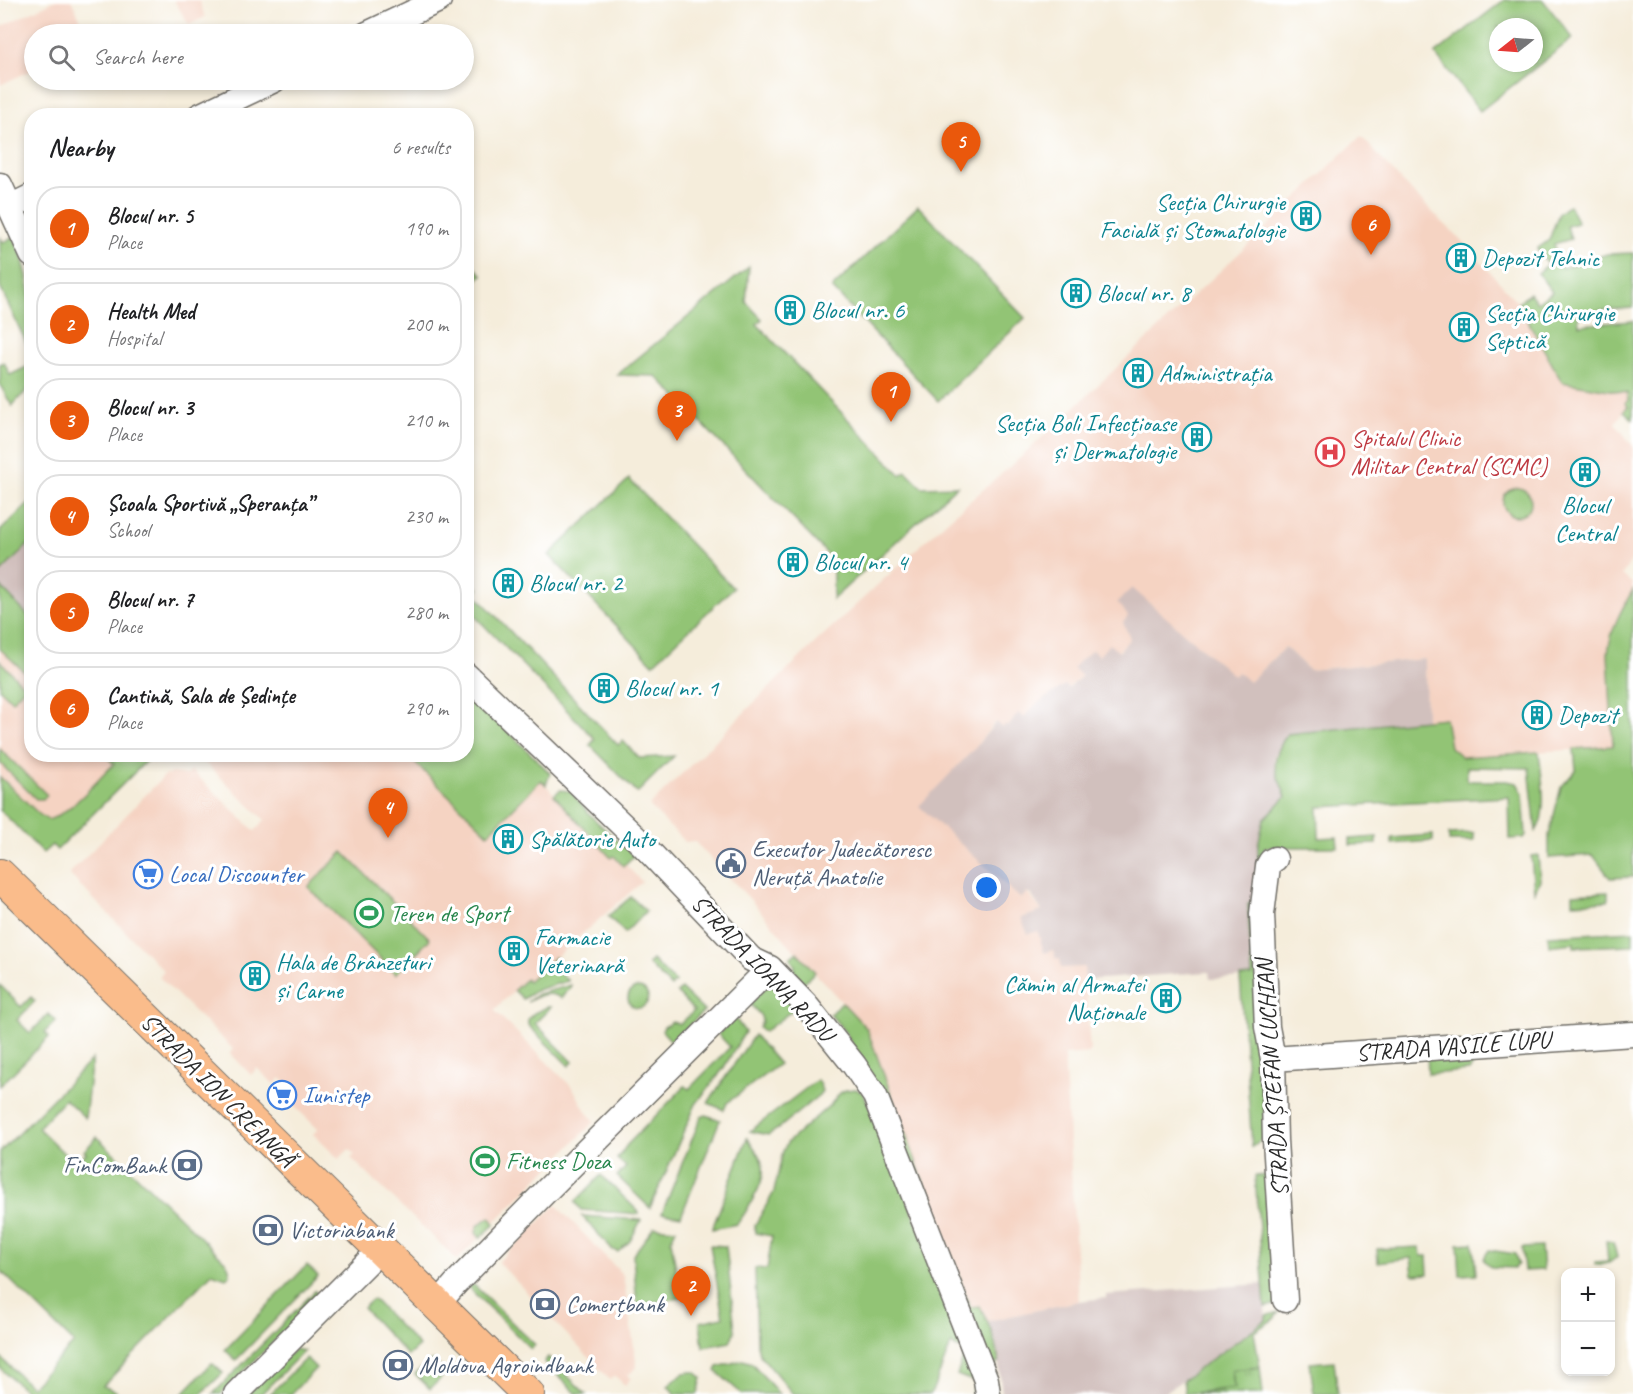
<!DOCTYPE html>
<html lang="en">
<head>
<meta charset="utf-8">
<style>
  :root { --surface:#fff; --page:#f6f6f6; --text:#202124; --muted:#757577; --line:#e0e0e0; --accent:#ea580c }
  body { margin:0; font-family:Caveat,sans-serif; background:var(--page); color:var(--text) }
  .controls { position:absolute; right:18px; bottom:18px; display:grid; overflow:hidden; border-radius:12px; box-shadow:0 3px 9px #0003 }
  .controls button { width:54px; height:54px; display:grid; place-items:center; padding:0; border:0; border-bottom:2px solid var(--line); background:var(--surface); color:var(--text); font:30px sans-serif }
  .compass { position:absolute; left:1489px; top:18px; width:54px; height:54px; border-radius:50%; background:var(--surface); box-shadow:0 3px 9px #0003; rotate:253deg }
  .you { position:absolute; left:987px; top:888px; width:21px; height:21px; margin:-15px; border:4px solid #fff; border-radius:50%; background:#1a73e8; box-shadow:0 0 0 9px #1a73e833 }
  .badge { display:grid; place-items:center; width:39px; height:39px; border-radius:50%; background:var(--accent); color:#fff; font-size:20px; font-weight:700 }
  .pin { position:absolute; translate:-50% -50px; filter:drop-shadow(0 2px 3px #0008) }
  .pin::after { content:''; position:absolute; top:32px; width:21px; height:18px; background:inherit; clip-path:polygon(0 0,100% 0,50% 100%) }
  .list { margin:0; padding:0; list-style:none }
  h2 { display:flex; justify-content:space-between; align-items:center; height:78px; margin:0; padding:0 24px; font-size:26px }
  h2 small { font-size:20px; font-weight:400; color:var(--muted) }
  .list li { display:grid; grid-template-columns:39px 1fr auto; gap:18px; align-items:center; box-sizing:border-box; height:84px; margin:0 12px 12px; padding:0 12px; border:2px solid var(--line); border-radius:24px }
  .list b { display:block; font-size:22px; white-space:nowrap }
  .list p { margin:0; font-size:20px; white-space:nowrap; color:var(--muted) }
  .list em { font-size:20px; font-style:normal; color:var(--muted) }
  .icon { flex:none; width:33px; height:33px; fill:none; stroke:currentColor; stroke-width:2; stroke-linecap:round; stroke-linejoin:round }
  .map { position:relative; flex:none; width:1633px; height:1394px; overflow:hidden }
  .search { position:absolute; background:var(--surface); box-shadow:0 3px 9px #0003; left:24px; top:24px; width:450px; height:66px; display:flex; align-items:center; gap:15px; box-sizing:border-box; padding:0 21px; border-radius:33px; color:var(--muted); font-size:22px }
  .panel { position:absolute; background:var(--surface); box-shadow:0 3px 9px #0003; left:24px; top:108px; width:450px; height:654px; border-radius:24px }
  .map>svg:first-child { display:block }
  .built { fill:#f5d3c2 }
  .industrial { fill:#d1c0bd }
  .grass { fill:url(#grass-tufts); stroke:#5e7850; stroke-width:1.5 }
  .garden { fill:#92c475; stroke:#5e7850; stroke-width:1.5; fill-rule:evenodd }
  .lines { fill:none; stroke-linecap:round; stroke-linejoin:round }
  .minor-casing { stroke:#726f69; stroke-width:27 }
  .major-casing { stroke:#726f69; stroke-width:34 }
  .minor { stroke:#fff; stroke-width:24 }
  .major { stroke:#fabc8b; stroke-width:32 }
  .labels { text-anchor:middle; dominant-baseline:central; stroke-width:6; stroke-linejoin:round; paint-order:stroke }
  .culture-label { font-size:24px; fill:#0d838f; stroke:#fff; text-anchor:start }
  .health-label { font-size:24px; fill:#be3a42; stroke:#fff; text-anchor:start }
  .service-label { font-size:24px; fill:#4e5e75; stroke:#fff; text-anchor:start }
  .shop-label { font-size:24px; fill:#366cbe; stroke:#fff; text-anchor:start }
  .leisure-label { font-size:24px; fill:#27864d; stroke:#fff; text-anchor:start }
  .street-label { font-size:24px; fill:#2b2b2b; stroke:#fff }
</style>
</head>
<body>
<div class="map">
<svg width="1633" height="1394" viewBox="0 0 1633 1394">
  <defs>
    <pattern id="grass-tufts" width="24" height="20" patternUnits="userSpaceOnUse" patternTransform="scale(1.5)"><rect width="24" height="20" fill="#92c475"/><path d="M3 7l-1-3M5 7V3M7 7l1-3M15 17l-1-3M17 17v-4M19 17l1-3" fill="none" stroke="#779f60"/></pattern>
  </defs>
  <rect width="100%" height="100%" fill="#fff"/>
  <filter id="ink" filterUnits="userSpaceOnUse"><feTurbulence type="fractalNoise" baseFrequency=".0167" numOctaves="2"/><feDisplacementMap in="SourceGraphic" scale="12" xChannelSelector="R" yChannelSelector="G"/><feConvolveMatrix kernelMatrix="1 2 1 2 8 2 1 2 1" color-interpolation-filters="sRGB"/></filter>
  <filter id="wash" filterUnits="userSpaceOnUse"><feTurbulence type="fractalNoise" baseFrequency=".008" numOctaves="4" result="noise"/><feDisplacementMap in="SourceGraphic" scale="24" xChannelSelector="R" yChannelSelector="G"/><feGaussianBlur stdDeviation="1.35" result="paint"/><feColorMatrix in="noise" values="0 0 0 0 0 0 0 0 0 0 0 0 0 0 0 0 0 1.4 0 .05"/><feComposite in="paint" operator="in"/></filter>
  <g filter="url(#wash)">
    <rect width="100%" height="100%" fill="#f5eddb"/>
    <path class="built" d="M56,0H71L88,34H34V69L0,85V27Z
      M174,0H199L205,17L189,25Z
      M1361,136L1403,183L1467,246L1518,303L1562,381L1627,393L1628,406L1615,423L1633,446V558L1622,575L1633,584V590L1614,625L1609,642L1608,654L1613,747L1462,757L1450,747L1445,718L1426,720L1425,659L1309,670L1285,647L1249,682L1234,677L1129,616L1130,639L1118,652L1099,656L1074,667L1082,676L1068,688L1065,685L1037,705L1024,718L1018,714L1008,727L1002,728L995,722L973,750L1020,899L1027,892L1042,911L1021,918L1038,930L1060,959L1085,967L1090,1053L1064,1055L1079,1301L988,1321L980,1306L970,1307L867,1029L801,958L748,897L694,841L685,842L649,806L817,641L949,519L1020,458L1248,245Z
      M0,586L31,619L32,754L105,755L129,778L57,850L52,845L43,853L0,810Z
      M467,707L546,785L611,858L614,856L622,866L625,864L642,882L528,981L526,979L494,1010L573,1088L587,1113L595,1121L457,1260L351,1158L355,1155L349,1149L339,1159L313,1134L318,1129L292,1104L299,1096L281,1078L274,1084L257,1068L251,1075L230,1053L233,1049L159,977L164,971L69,874L166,774L168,776L171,773L187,775L191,770L255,831L265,820L197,755L466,754Z
      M556,1205L623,1275L637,1367L628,1375L631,1378L625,1385L615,1376L610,1380L498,1262Z"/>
    <path class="industrial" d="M31,542V619L0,586V573Z
      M1132,588L1234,676L1238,672L1249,682L1285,647L1309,670L1425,659L1426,720L1287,734L1278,748L1274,758L1275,770L1286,797L1264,819L1258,845V893L1248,904L1252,977L1210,979L1209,972L1085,980L1084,967L1061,968L1060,959H1056L1053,950L1044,953L1038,931L1028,934L1021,918L1042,911L1032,896L1027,892L1021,899L919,806L973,750L996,722L1002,728L1005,725L1008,727L1018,713L1024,717L1037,704L1065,685L1069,688L1082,676L1073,668L1092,650L1099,656L1109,644L1119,652L1130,638L1123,623L1128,616L1117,602Z
      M1263,1284L1266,1320L1163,1394H1002L997,1346L988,1321L1079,1301L1106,1298V1295Z"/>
    <path class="grass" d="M1260,1367L1263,1394H1196L1234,1388L1232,1370Z"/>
    <path class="garden" d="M1504,0H1543L1573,38L1480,111L1435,54ZM1498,27H1534V63H1498Z
      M1569,205L1578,223L1567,226L1571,239L1554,244L1562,268L1607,254L1633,253V308L1578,312L1579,325L1633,321V419L1624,411L1628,406L1625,403L1628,400L1627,393L1562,382L1518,303L1530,293L1537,303L1552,292L1538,273L1548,264L1537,249L1549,240L1559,213Z
      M918,206L1025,318L938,401L832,288Z
      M0,236L3,242L14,237C33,277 31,310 31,353L0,287Z
      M470,262L482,275L467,290V265Z
      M749,267L746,302L762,319L757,324L901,475L906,471L922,487L957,486L833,599V560L656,376L617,375Z
      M4,362L10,375L31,365V386L12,406L0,385V364Z
      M629,479L733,588L653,664L549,555Z
      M1503 502a14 14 0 1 1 28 0a14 14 0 1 1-28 0Z
      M31,501V542L0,573V531Z
      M466,576L479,589L475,594L618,745L623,741L639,758L674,756L637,793L590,745L595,739L467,608Z
      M0,586L31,619V653L29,656L31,660V678L0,649Z
      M1633,590V877L1610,878L1593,855L1549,858V835L1561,787L1576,770L1574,749L1613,746L1608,654C1610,630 1621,610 1633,590Z
      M0,661L25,687L12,701L0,689Z
      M467,690L550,773L546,785L541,780L488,834L407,755L466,754Z
      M1445,718L1450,747L1462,757L1539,752C1541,774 1549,813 1536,831L1529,768L1467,767V781H1507L1517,783L1523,794L1526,835L1524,838L1510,839L1509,797L1318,807L1319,838L1337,837L1338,847H1264L1262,881L1258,893V845L1264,819L1286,797C1274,766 1269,764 1287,734Z
      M0,749L47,795L43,799H36L0,763Z
      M105,755H152L57,850L52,845L43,853L0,810V777L40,815L48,820C71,813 97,780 114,764Z
      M560,790L570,791L593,818L634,856L623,866L614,856L611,858L554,795Z
      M1474,833V841H1449V834Z
      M1433,835V841L1392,844V838Z
      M1377,837V844L1350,845V839Z
      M343,852L430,939L396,974L308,887Z
      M1538,855L1540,880L1534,892L1531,856Z
      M1608,892V901L1573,903V894Z
      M631,897L646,911L625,933L608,916Z
      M1250,902L1265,1069L1259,1070L1260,1084H1264V1137L1252,1147L1240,977L1252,976L1248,904Z
      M1633,931V945L1574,947V943L1549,946L1548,936Z
      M797,952L815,972L802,984L793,973L795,966L790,958Z
      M555,957L561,963L556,969L568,981L537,990L523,999L514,990L526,979L528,981Z
      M652,960L675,982L671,987L648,964Z
      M0,985L21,1007L31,997L35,1001L17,1020L30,1033L49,1014L56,1021L45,1032L49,1037L0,1086Z
      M571,985L570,988L561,998C549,990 538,996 527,1002L538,994Z
      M770,986L779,988L798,1006L764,1032L759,1027L762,1022L761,1016L750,1004L764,988Z
      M628 998a10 10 0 1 1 20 0a10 10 0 1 1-20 0Z
      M681,989L704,1011L672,1042L662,1031L664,1027L672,1022L680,1024L694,1011L677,993Z
      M842,1002L867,1029L970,1307L980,1306C989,1324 996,1341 999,1361L993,1368L858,1057L846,1033L830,1014Z
      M547,1007H551L535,1023L573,1062L569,1066L528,1025V1019L534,1013Z
      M735,1018L745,1032L723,1069L696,1104L650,1208L617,1176L626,1167L617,1159L627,1145L685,1086L689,1089L730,1047L718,1034Z
      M754,1035L779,1064L727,1103L724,1110L708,1103Z
      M1427,1052L1474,1055V1063L1469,1071L1428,1074Z
      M92,1059L85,1118L65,1099L38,1128L75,1164L86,1153L84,1151L97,1137L226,1262L229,1268L230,1275L226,1278L212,1273L103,1386L116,1391L113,1394H29L0,1368V1357L31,1387L74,1343L0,1270V1152Z
      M817,1080L820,1085L822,1091L819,1095L778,1129L768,1135L750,1131Z
      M856,1089L863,1093L881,1129L966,1351C970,1362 981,1384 981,1394H971L975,1382L957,1375L966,1351L951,1345L931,1394H793L760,1355L757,1346L755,1268L767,1269L772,1236L755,1233V1225L774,1192L783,1151L788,1142L831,1104L840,1093L846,1090Z
      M706,1115L720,1120L681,1216L662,1213L701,1117Z
      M747,1138C766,1162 769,1172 753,1199C748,1208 744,1216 737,1224L712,1229Z
      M601,1175L639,1212V1214L581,1210L575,1202Z
      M1267,1175L1279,1304L1265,1307L1255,1176Z
      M582,1216L641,1220L630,1241L618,1252L613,1250Z
      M490,1217L495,1224L480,1238L476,1233C476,1224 483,1222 490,1217Z
      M654,1227L676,1229L671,1240L681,1298L637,1305L633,1255Z
      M1606,1241L1613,1242L1617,1257L1609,1263L1595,1265V1262L1608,1261Z
      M1473,1243L1476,1274L1460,1275L1458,1244Z
      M710,1245L726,1246L735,1330L730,1342L703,1347L700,1322L723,1317Z
      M1420,1247L1421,1256H1427L1428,1274L1413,1275L1411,1258L1378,1262L1377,1249Z
      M1541,1247L1543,1270L1524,1271L1522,1248Z
      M1489,1250L1515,1254L1518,1264L1514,1268L1491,1267L1484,1260L1485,1256Z
      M307,1265L318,1276L236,1360L225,1350Z
      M472,1283L535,1345L531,1349L468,1287Z
      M315,1291L319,1296L221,1394H213Z
      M373,1299L419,1346L408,1356L363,1308Z
      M1279,1312L1274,1319L1254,1332L1260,1367L1232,1370L1234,1388L1185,1394L1183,1380L1266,1320V1316Z
      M295,1349L304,1351L261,1394H247Z
      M548,1357L586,1394H577L544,1362Z
      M306,1358L316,1368L291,1394H270Z
      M743,1360L752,1363L779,1394H742L716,1371L718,1367Z
      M434,1361L446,1373L430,1389L415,1374L429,1362Z
      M1334,1361L1338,1394H1314L1310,1363Z
      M212,1363L223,1373L201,1394H182Z
      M691,1372H695L702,1378L698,1394H675L668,1386L684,1373Z"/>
  </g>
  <g filter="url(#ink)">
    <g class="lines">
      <g class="minor-casing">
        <path id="minor" d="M367,34L439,0
          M199,116L274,80
          M0,185L32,255
          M10,207L32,196
          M466,675L641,843L751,959L770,968L805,1004L854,1065L875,1096L986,1380L988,1394
          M1275,859L1271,861L1268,866L1262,914L1267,1027L1273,1059L1275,1140L1285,1300
          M1273,1059L1633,1034
          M437,1305L457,1282L547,1190L770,968
          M236,1394L380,1250"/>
      </g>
      <g class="major-casing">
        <path id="major" d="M0,875L528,1394"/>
      </g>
      <use href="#minor" class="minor"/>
      <use href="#major" class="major"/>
    </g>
  </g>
  <defs>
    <g id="building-ring" transform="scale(1.5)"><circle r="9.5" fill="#fff" stroke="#0f9aa8" stroke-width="1.5"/><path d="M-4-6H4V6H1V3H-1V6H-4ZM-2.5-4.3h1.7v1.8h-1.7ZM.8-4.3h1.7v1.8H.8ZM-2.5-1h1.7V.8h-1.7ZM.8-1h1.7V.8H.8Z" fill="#0f9aa8"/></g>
    <g id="hospital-ring" transform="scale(1.5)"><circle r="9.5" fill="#fff" stroke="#e0444e" stroke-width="1.5"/><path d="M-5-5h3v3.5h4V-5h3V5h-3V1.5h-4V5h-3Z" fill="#e0444e"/></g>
    <g id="civic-ring" transform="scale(1.5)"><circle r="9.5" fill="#fff" stroke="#5c6f8a" stroke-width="1.5"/><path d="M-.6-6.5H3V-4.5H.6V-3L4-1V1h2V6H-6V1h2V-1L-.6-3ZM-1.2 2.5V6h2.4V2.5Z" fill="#5c6f8a"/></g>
    <g id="supermarket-ring" transform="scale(1.5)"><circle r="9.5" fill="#fff" stroke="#3f7fe0" stroke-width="1.5"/><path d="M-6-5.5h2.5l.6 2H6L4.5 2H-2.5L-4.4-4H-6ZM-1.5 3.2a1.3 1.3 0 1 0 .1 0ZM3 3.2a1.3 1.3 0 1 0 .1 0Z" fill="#3f7fe0"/></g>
    <g id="stadium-ring" transform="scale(1.5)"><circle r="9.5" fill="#fff" stroke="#2e9e5b" stroke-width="1.5"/><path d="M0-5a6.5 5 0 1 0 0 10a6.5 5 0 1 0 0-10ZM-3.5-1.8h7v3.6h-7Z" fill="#2e9e5b"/></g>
    <g id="bank-ring" transform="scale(1.5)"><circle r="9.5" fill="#fff" stroke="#5c6f8a" stroke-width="1.5"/><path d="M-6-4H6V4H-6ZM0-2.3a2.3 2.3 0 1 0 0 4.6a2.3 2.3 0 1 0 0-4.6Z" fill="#5c6f8a"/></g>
  </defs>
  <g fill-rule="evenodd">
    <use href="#building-ring" x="1306" y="216"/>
    <use href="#building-ring" x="1461" y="258"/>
    <use href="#building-ring" x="1076" y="293"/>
    <use href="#building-ring" x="790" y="310"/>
    <use href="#building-ring" x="1464" y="327"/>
    <use href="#building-ring" x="1138" y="373"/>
    <use href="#building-ring" x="1197" y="437"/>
    <use href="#hospital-ring" x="1330" y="452"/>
    <use href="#building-ring" x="1585" y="472"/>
    <use href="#building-ring" x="793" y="562"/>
    <use href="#building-ring" x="508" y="583"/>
    <use href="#building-ring" x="604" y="688"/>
    <use href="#building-ring" x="1537" y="715"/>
    <use href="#building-ring" x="508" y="839"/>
    <use href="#civic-ring" x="731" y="863"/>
    <use href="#supermarket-ring" x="148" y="874"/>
    <use href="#stadium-ring" x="369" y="913"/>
    <use href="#building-ring" x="514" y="951"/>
    <use href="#building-ring" x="255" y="976"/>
    <use href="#building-ring" x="1166" y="998"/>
    <use href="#supermarket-ring" x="282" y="1095"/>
    <use href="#stadium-ring" x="485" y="1161"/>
    <use href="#bank-ring" x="187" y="1165"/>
    <use href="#bank-ring" x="268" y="1230"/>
    <use href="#bank-ring" x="545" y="1304"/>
    <use href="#bank-ring" x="398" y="1365"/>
  </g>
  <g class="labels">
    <g class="culture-label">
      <text x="1285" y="202" text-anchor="end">Secția Chirurgie<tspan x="1285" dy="28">Facială și Stomatologie</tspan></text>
      <text x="1482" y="258">Depozit Tehnic</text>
      <text x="1097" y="293">Blocul nr. 8</text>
      <text x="811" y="310">Blocul nr. 6</text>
      <text x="1485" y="313">Secția Chirurgie<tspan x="1485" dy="28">Septică</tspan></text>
      <text x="1159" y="373">Administrația</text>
      <text x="1176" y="423" text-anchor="end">Secția Boli Infecțioase<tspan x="1176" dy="28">și Dermatologie</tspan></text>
      <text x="1585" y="505" text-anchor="middle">Blocul<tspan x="1585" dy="28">Central</tspan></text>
      <text x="814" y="562">Blocul nr. 4</text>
      <text x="529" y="583">Blocul nr. 2</text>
      <text x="625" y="688">Blocul nr. 1</text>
      <text x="1558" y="715">Depozit</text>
      <text x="529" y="839">Spălătorie Auto</text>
      <text x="535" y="937">Farmacie<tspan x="535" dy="28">Veterinară</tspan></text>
      <text x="276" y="962">Hala de Brânzeturi<tspan x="276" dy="28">și Carne</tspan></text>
      <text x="1145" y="984" text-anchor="end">Cămin al Armatei<tspan x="1145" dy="28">Naționale</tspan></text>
    </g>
    <g class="health-label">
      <text x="1351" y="438">Spitalul Clinic<tspan x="1351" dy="28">Militar Central (SCMC)</tspan></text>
    </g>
    <g class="service-label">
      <text x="752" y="849">Executor Judecătoresc<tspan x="752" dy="28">Neruță Anatolie</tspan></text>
      <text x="166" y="1165" text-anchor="end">FinComBank</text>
      <text x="289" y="1230">Victoriabank</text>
      <text x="566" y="1304">Comerțbank</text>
      <text x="419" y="1365">Moldova Agroindbank</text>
    </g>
    <g class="shop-label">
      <text x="169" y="874">Local Discounter</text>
      <text x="303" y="1095">Iunistep</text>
    </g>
    <g class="leisure-label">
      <text x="390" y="913">Teren de Sport</text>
      <text x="506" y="1161">Fitness Doza</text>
    </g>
    <g class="street-label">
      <text transform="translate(763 968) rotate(46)">STRADA IOANA RADU</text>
      <text transform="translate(1453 1046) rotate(-4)">STRADA VASILE LUPU</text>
      <text transform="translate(1272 1078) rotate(-94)">STRADA ȘTEFAN LUCHIAN</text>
      <text transform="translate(218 1090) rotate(45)">STRADA ION CREANGĂ</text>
    </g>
  </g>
</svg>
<div class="controls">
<button>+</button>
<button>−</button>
</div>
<svg class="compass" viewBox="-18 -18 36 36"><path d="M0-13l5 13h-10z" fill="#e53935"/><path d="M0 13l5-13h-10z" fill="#757577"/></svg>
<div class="you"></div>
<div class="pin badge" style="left:891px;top:422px">1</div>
<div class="pin badge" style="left:691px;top:1316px">2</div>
<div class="pin badge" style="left:677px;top:441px">3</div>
<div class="pin badge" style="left:388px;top:838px">4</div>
<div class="pin badge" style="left:961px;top:172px">5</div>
<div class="pin badge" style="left:1371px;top:255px">6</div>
<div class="search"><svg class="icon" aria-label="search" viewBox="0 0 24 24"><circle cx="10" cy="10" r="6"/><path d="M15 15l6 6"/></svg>Search here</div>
<section class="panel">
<h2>Nearby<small>6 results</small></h2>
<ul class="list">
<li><span class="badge">1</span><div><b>Blocul nr. 5</b><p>Place</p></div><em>190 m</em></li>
<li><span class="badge">2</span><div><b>Health Med</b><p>Hospital</p></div><em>200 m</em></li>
<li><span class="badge">3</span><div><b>Blocul nr. 3</b><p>Place</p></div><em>210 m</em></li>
<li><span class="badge">4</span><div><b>Școala Sportivă „Speranța”</b><p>School</p></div><em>230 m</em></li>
<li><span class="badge">5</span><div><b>Blocul nr. 7</b><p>Place</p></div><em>280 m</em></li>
<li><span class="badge">6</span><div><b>Cantină, Sala de Ședințe</b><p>Place</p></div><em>290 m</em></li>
</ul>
</section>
</div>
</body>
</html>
